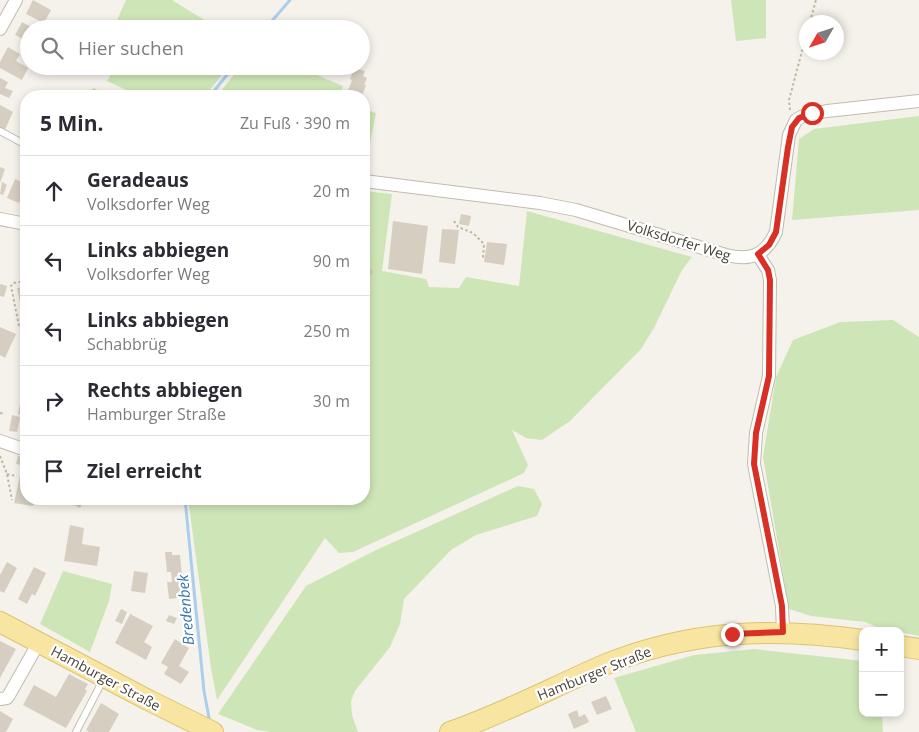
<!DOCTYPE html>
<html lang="de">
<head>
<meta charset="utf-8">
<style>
  :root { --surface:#fff; --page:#f7f7f7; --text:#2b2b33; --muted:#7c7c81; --line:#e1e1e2 }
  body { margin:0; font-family:"Open Sans",sans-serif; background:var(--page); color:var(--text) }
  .controls { position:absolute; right:15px; bottom:15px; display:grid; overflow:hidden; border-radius:10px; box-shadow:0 2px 8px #0003 }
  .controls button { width:45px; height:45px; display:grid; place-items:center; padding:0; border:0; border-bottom:1px solid var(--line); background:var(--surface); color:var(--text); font:25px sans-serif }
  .compass { position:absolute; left:799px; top:15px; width:45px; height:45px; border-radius:50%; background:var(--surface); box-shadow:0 2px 8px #0003; rotate:231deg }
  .stop { position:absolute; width:15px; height:15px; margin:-11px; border:4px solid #d93025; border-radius:50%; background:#fff }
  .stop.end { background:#d93025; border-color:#fff; box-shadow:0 1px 5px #0008 }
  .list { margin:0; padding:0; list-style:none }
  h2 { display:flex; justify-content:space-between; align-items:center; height:65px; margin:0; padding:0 20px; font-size:21px }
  h2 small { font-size:16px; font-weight:400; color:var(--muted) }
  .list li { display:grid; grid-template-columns:32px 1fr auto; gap:15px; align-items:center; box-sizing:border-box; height:70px; padding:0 20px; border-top:1px solid var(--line) }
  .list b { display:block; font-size:19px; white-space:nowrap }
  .list p { margin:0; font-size:16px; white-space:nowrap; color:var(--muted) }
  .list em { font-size:16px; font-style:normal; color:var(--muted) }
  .icon { flex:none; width:28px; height:28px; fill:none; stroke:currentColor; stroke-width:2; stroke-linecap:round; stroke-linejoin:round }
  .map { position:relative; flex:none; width:919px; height:732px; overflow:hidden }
  .search { position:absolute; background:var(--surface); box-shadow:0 2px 8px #0003; left:20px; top:20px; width:350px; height:55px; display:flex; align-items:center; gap:12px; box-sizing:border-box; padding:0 18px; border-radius:28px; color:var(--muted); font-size:19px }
  .panel { position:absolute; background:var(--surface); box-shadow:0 2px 8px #0003; left:20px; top:90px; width:350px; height:415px; border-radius:20px }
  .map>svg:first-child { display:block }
  .green { fill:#cee6b7 }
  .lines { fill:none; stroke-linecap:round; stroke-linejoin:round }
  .stream { stroke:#acceed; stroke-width:3 }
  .building { fill:#d6cfc1 }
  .service-casing { stroke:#c0bbae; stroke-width:8 }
  .minor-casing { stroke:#c0bbae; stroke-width:14 }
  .primary-casing { stroke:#ddc470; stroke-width:22 }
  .path { stroke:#c1b7a0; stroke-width:2; stroke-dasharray:2.5 2.5; stroke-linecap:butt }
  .service { stroke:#fff; stroke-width:6 }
  .minor { stroke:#fff; stroke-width:12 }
  .primary { stroke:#f8e5a1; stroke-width:20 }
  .route { stroke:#d93025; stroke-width:6 }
  .labels { text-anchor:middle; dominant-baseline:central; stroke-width:4.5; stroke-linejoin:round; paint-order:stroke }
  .street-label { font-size:14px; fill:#494439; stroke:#fff }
  .water-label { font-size:15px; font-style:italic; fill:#3875af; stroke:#fff }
</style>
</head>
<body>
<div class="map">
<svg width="919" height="732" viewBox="0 0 919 732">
  <rect width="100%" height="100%" fill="#f5f2eb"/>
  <path class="green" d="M126,0H172L219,29H113Z
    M731,0H766V38L736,41Z
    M97,66H229L205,96H139L107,81L111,74Z
    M241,66H295L343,86L340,96H217Z
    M364,109L376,113L364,173Z
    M919,116V210L792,220L799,139L814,129Z
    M364,191L392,194L382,271L426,279L429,287L459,288L466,277L519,286L527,211L692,257L682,270L654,328L641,349L570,421L542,440L526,438L512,430L528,465L524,473L353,552L339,553L325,538L217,700L211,668L188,499H364Z
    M893,320L919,337V636L900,632V631L884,630L865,622L811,616L789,609L763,457L776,377L793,340L840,322Z
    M518,486L534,489L542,504L537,516L476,535L451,550L404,599L400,624L390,647L355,691L351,701L352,715L358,732H271L257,730L218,714L306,586L374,551Z
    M63,571L112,584L109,601L90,652L40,624Z
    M754,649L863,661V713H882L883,732H636L614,678L694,655Z"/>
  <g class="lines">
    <path class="stream" d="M265,29L290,0
      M210,96L234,66
      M185,499L204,691L209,718"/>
  </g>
  <path class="building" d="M33,0L51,10L44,23L26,14Z
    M22,22L35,29H29V42L15,35Z
    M8,47L20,54L16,61L28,68L22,80L0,68V62Z
    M347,66L365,71L363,76L367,78L364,85H366L362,96H346L352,80L350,79L353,72L346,70Z
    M0,78L8,82L5,88L13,91L9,98L0,94Z
    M93,88L102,92L100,96H89Z
    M0,105L13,112L4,132L0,129Z
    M0,167L5,169L0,183Z
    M15,179L26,184L19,203L7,198Z
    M2,182L7,185L3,195L0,194Z
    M461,214L471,216L469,226L459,224Z
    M393,221L428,226L422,274L388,269Z
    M442,229L459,230L455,264L439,262Z
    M487,242L507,244L504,265L484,262Z
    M368,266L374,272L364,282V271Z
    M0,284L7,286L4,297L0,296Z
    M26,286V323H24L17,288Z
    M0,327L16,334L5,358L0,355Z
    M25,378L26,379V415L18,414Z
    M12,415L20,417L17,432L9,431Z
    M18,456L26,457L25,466L16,464Z
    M22,466L26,467V499H35L33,506L14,503Z
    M66,499H85L80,508L65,501Z
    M70,525L84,528L82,544L100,547L97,566L64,561Z
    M165,552H172V555H180L184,597L169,599L167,582H172L171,572H167Z
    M7,562L17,568L4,593L0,591V575Z
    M34,567L46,573L35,596L32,594L27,604L18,599Z
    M134,571L148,573L145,593L131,591Z
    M121,609L127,612L122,624L115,621Z
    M130,614L153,626L144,642L152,647L146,660L115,643Z
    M169,615L177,618L174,624L166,621Z
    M175,639L189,648L179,666L189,672L181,684L164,674L168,667L161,663Z
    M0,641L16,649L0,678Z
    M69,674L88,684L85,689L87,691L66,728L23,705L34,685L56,697Z
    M606,696L612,709L597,715L591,702Z
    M101,703L119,714L109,732H89L86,730Z
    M577,710L579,717L585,714L589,722L574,729L568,714Z
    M0,711L13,719L6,732H0Z"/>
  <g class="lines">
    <g class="service-casing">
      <path id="service" d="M0,131L26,145
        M76,732L103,680"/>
    </g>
    <g class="minor-casing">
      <path id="minor" d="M0,29L16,0
        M364,181L540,203L576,210L726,255C750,261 765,256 776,232L789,135L796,120L803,116L827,111L919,101
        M0,219L26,224
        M758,255L768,270L770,280L769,376L756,433L754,464L782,606L783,632
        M0,441L26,450
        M0,699L7,698L9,695L39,642"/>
    </g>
    <g class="primary-casing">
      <path id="primary" d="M0,622L148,700L213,732
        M900,646L919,649
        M450,732C503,714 553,687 604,665C690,630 772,627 863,640"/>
    </g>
    <path class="path" d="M810,22L816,0
      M790,110L789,100L806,36
      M454,221L458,227L473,233L484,244L483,258
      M19,326L11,286L13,283L26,281
      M0,413L5,414
      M0,456L7,474L12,500
      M7,474L16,476"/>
    <use href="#service" class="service"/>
    <use href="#minor" class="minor"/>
    <use href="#primary" class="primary"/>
  </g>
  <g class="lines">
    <path class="route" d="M732,634L783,632L782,606L754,464L756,433L769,376L770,280L768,270L758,254L769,245L776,232L788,147L792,127L799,118L812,113"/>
  </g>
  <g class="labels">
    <g class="street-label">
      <text transform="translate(679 240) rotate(17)">Volksdorfer Weg</text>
      <text transform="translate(594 673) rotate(-22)">Hamburger Straße</text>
      <text transform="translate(106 678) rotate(28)">Hamburger Straße</text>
    </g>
    <g class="water-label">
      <text transform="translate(185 610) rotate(-95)">Bredenbek</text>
    </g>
  </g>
</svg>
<div class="controls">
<button>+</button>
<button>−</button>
</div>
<svg class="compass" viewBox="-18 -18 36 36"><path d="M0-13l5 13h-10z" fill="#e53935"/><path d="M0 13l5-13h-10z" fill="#7c7c81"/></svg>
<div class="stop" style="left:812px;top:113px"></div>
<div class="stop end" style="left:732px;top:634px"></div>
<div class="search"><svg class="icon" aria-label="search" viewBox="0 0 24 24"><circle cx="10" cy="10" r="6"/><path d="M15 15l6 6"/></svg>Hier suchen</div>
<section class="panel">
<h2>5 Min.<small>Zu Fuß · 390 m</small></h2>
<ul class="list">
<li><svg class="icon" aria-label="ahead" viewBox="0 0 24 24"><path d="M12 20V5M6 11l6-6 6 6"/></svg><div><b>Geradeaus</b><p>Volksdorfer Weg</p></div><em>20 m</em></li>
<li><svg class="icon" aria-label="left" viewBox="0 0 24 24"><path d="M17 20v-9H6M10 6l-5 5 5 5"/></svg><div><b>Links abbiegen</b><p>Volksdorfer Weg</p></div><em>90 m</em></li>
<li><svg class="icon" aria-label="left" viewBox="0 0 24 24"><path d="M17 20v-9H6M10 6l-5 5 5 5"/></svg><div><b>Links abbiegen</b><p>Schabbrüg</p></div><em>250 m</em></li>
<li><svg class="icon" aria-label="right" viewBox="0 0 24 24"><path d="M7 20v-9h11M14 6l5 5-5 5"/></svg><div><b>Rechts abbiegen</b><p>Hamburger Straße</p></div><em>30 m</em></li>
<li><svg class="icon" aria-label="arrive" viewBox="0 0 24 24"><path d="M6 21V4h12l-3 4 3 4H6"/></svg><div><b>Ziel erreicht</b></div></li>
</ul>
</section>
</div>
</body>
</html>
